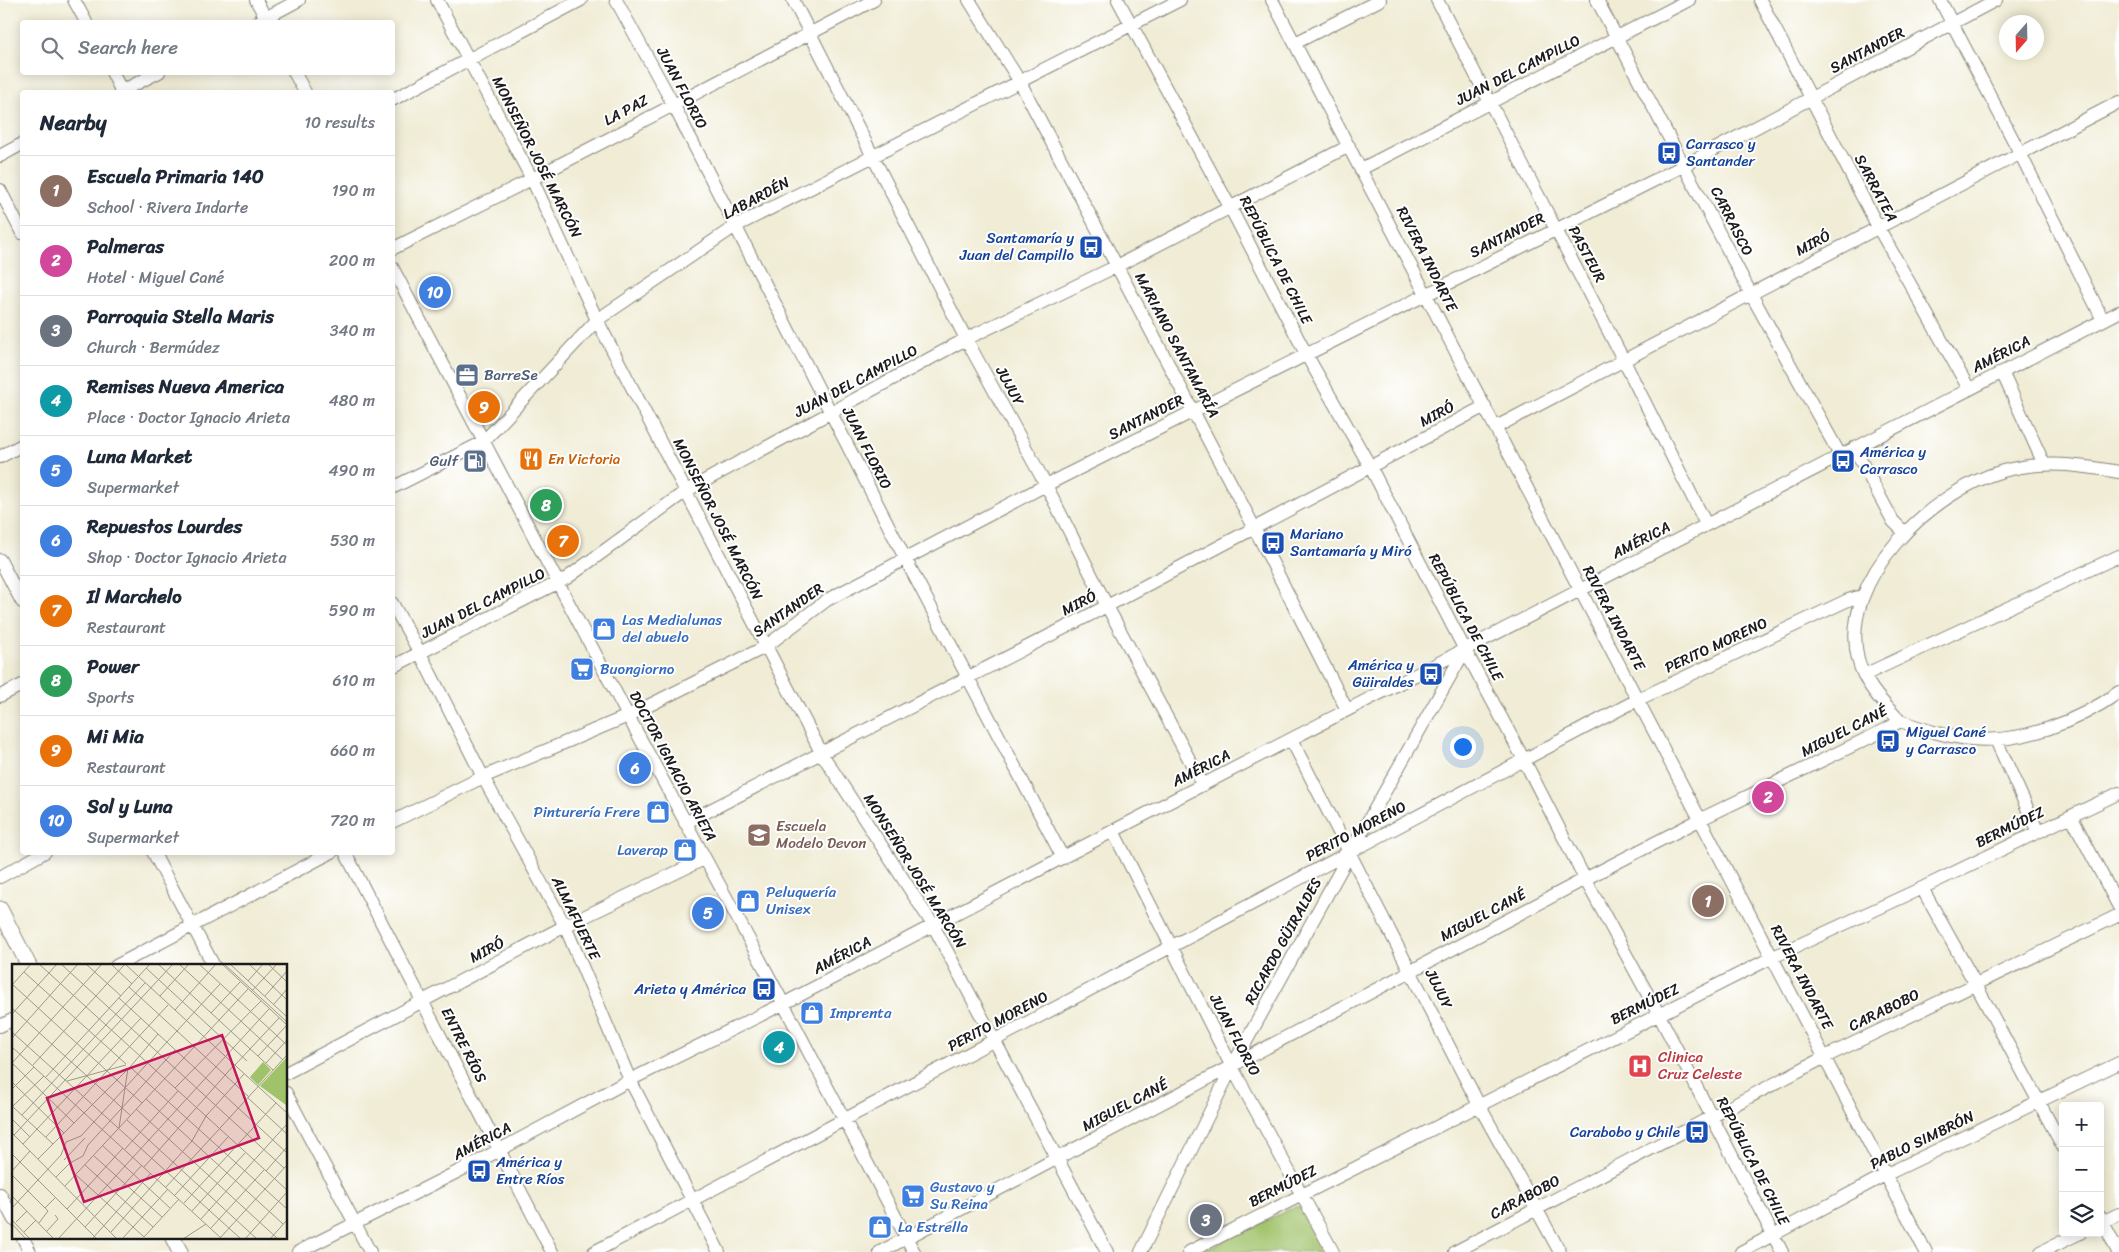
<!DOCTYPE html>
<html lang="en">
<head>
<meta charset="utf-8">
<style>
  :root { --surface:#fff; --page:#f2f2f3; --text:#1f2937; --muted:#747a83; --line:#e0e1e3; --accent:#2563eb }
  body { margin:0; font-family:Sriracha,sans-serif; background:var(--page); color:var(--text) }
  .controls { position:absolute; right:15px; bottom:15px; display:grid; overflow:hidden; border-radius:5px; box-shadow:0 2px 12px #0003 }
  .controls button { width:45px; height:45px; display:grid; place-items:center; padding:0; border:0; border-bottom:1px solid var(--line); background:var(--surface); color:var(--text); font:25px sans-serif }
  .compass { position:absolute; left:1999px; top:15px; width:45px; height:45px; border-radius:50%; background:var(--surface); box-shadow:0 2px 12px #0003; rotate:200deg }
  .you { position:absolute; left:1462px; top:746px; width:18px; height:18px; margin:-12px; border:4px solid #fff; border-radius:50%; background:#1a73e8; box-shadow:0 0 0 8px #1a73e833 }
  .badge { display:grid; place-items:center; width:32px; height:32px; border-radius:50%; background:var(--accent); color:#fff; font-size:16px; font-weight:700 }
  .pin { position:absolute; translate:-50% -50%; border:2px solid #fff; box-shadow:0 1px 5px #0006 }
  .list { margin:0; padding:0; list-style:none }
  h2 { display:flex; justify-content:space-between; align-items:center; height:65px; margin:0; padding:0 20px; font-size:21px }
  h2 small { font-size:16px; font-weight:400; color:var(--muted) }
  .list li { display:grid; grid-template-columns:32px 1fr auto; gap:15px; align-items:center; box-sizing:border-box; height:70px; padding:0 20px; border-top:1px solid var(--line) }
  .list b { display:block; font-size:19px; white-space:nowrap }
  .list p { margin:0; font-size:16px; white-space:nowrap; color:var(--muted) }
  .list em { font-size:16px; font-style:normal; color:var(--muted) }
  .icon { flex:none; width:28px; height:28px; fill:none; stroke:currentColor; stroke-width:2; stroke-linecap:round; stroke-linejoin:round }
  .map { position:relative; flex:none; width:2119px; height:1252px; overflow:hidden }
  .search { position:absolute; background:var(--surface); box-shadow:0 2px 12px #0003; left:20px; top:20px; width:375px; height:55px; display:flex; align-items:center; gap:12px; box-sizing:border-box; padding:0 18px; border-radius:5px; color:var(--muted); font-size:19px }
  .panel { position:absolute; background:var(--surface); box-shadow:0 2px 12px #0003; left:20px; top:90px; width:375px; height:765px; border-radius:5px }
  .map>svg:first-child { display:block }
  .green { fill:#a0c26b; stroke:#5e6f44 }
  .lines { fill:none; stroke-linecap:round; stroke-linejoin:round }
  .minor-casing { stroke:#868478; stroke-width:14 }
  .major-casing { stroke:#868478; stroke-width:17 }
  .minor { stroke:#fff; stroke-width:12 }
  .major { stroke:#fff; stroke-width:15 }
  .labels { text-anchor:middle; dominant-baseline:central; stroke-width:4; stroke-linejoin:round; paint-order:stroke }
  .street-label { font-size:15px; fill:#1c1c1c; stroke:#fff }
  .transit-label { font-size:15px; fill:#164399; stroke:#fff; text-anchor:start }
  .service-label { font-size:15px; fill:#4e5e75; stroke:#fff; text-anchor:start }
  .food-label { font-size:15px; fill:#c56008; stroke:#fff; text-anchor:start }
  .shop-label { font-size:15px; fill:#366cbe; stroke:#fff; text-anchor:start }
  .education-label { font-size:15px; fill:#785e54; stroke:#fff; text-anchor:start }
  .health-label { font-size:15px; fill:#be3a42; stroke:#fff; text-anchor:start }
  .inset-road { fill:none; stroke:#9b998b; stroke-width:1 }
  .view { fill:#c2185b; fill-opacity:0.15; stroke:#c2185b; stroke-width:2.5 }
  .inset-edge { fill:none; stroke:#1c1c1c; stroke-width:2.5 }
</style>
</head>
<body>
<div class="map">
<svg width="2119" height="1252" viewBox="0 0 2119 1252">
  <rect width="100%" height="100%" fill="#fff"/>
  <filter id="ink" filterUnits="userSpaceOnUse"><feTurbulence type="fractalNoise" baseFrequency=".02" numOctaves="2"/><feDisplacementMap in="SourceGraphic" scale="10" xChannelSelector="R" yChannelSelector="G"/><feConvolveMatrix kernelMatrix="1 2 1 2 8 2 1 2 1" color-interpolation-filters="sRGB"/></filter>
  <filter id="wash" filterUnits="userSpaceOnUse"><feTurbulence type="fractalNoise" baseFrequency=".0096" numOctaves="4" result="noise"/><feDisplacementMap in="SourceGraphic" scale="20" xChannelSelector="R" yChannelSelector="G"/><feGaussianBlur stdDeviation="1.12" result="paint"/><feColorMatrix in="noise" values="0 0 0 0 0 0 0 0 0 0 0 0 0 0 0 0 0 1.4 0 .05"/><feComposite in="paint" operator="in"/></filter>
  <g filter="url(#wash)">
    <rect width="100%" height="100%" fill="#f0ecd5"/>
    <path class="green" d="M1299,1206L1329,1252H1201L1294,1207Z"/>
  </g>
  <g filter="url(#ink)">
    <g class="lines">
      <g class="minor-casing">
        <path id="minor" d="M74,0L86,22
          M256,0L268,22
          M437,0L532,179L597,320L822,754L933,925L1107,1252
          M616,0L673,104L906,560L1063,858
          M793,0L966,339L1046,485L1107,606L1203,785
          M969,0L1020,82L1255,529L1347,710
          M1118,0L1230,207L1306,354L1371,468L1465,650L1524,760L1585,879L1659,1015L1782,1252
          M1272,0L1926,1252
          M1437,0L1624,361L1706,524
          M1597,0L1751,294L1840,455
          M1760,0L1878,227L1969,389
          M1940,0L2020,153L2103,320
          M258,22L299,0
          M1295,43L1380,0
          M112,72L122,92
          M294,72L305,92
          M120,92L159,72
          M392,100L581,0
          M0,156L22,144
          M1361,169L1689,0
          M0,190L22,233
          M392,249L532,179L874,0
          M392,267L628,716L773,984L914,1252
          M2002,372L2044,464
          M1496,427L2119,102
          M1854,448L1893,521L1905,533
          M0,457L22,445
          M392,488L483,442L597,320L734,227L1180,0
          M0,560L22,602
          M392,603L420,653L483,777L565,926L630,1080L719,1252
          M392,667L567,578L686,491L966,339L1117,266L1349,146
          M1864,675L2119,556
          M0,696L22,685
          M1900,721C1883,703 1864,684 1858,659C1838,579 1932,491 2003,471C2042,460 2079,465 2119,472
          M1291,739L1479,1105L1560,1252
          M1996,740L2038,832
          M2071,816L2119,907
          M392,822L483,777L628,716L765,647L827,600L1046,485L1685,165L1996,0
          M685,823L1107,606L1485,406
          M1113,831L1232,1067L1333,1252
          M153,852L214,966
          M345,852L552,1252
          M0,877L45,852
          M1922,888L1975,983L2063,1147
          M116,966L332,852
          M0,1026L14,1019
          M286,1073L565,926L704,859
          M286,1093L370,1252
          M0,1194L14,1220
          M2100,1216L2118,1252
          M2100,1223L2119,1214
          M23,1238L30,1252
          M298,1252L477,1162L630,1080L783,1004L1113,831L2119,312
          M594,1252L1639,699L1848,600L1862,596
          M880,1252L1585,879L1701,819L1887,729L1900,721C1923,729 1946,737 1971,739C2021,744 2079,721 2119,692
          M1141,1252L1232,1067L1350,853L1465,650
          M1189,1252L1773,957L1922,888L2119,793
          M1455,1252L1825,1057L2119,915
          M1741,1252L1885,1175L2119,1063
          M2041,1252L2080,1233"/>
      </g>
      <g class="major-casing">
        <path id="major" d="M0,909L29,966
          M173,1238L180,1252"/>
      </g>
      <use href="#minor" class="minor"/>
      <use href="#major" class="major"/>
    </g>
  </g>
  <defs>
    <g id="bus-square" transform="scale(1.25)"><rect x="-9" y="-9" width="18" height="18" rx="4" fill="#1a4fb4" stroke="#fff"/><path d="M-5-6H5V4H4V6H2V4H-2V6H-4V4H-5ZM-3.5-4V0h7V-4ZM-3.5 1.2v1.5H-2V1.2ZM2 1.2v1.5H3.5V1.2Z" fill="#fff"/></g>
    <g id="office-square" transform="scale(1.25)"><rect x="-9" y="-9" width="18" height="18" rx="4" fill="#5c6f8a" stroke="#fff"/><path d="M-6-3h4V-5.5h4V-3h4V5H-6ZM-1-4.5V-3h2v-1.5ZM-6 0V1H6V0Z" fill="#fff"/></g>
    <g id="restaurant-square" transform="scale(1.25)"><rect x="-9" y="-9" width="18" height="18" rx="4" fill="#e8710a" stroke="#fff"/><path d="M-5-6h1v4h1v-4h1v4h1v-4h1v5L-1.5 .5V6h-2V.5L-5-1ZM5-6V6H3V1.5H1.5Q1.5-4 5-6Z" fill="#fff"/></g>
    <g id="fuel-square" transform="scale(1.25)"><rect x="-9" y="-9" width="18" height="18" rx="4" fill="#5c6f8a" stroke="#fff"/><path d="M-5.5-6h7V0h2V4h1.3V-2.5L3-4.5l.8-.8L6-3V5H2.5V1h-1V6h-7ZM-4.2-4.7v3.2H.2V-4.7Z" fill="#fff"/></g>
    <g id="shop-square" transform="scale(1.25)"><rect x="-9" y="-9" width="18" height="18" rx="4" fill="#3f7fe0" stroke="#fff"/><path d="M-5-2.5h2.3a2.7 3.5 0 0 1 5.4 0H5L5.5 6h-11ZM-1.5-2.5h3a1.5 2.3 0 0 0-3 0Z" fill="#fff"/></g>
    <g id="supermarket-square" transform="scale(1.25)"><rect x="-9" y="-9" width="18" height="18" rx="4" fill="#3f7fe0" stroke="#fff"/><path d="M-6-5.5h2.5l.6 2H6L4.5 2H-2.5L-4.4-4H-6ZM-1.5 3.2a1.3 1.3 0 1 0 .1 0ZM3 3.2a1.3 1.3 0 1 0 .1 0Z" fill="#fff"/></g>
    <g id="school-square" transform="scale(1.25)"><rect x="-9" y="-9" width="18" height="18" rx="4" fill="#8d6e63" stroke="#fff"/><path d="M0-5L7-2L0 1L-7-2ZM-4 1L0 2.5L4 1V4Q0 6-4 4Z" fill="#fff"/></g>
    <g id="hospital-square" transform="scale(1.25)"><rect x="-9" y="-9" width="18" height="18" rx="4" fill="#e0444e" stroke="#fff"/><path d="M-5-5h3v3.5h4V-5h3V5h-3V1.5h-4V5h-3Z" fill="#fff"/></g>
  </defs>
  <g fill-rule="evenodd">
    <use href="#bus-square" x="1669" y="153"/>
    <use href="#bus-square" x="1091" y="247"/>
    <use href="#office-square" x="467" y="375"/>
    <use href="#restaurant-square" x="531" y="459"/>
    <use href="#fuel-square" x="475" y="461"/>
    <use href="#bus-square" x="1843" y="461"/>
    <use href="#bus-square" x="1273" y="543"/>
    <use href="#shop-square" x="604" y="629"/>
    <use href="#supermarket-square" x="582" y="669"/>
    <use href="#bus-square" x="1431" y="674"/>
    <use href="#bus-square" x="1888" y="741"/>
    <use href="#shop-square" x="658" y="812"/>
    <use href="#school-square" x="759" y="835"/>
    <use href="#shop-square" x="685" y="850"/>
    <use href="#shop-square" x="748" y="901"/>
    <use href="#bus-square" x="764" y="989"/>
    <use href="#shop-square" x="812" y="1013"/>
    <use href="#hospital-square" x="1640" y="1066"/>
    <use href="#bus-square" x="1697" y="1132"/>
    <use href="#bus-square" x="479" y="1171"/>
    <use href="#supermarket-square" x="913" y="1196"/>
    <use href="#shop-square" x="880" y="1227"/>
  </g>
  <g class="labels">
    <g class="street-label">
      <text transform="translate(1867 50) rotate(-28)">SANTANDER</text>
      <text transform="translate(1518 70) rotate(-27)">JUAN DEL CAMPILLO</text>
      <text transform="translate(682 88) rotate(62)">JUAN FLORIO</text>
      <text transform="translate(626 110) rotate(-28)">LA PAZ</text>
      <text transform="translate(537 157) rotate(63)">MONSEÑOR JOSÉ MARCÓN</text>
      <text transform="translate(1876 188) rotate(62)">SARRATEA</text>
      <text transform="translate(756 198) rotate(-28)">LABARDÉN</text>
      <text transform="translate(1732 221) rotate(63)">CARRASCO</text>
      <text transform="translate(1507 235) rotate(-27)">SANTANDER</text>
      <text transform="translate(1813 243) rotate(-28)">MIRÓ</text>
      <text transform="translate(1587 254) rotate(62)">PASTEUR</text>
      <text transform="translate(1427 259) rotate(63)">RIVERA INDARTE</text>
      <text transform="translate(1276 260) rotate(63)">REPÚBLICA DE CHILE</text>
      <text transform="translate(1177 345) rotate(62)">MARIANO SANTAMARÍA</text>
      <text transform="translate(2001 354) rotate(-27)">AMÉRICA</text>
      <text transform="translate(856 381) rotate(-28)">JUAN DEL CAMPILLO</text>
      <text transform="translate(1010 386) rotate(61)">JUJUY</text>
      <text transform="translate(1437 414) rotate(-28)">MIRÓ</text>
      <text transform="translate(1146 417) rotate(-27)">SANTANDER</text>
      <text transform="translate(867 448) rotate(63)">JUAN FLORIO</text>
      <text transform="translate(718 519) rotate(63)">MONSEÑOR JOSÉ MARCÓN</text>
      <text transform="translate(1641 540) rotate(-27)">AMÉRICA</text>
      <text transform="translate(483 603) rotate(-27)">JUAN DEL CAMPILLO</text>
      <text transform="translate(1079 603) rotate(-27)">MIRÓ</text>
      <text transform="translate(788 610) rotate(-35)">SANTANDER</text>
      <text transform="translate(1466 617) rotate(62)">REPÚBLICA DE CHILE</text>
      <text transform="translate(1614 618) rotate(62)">RIVERA INDARTE</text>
      <text transform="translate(1716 645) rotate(-25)">PERITO MORENO</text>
      <text transform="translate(1844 731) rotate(-27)">MIGUEL CANÉ</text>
      <text transform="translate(673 766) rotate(62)">DOCTOR IGNACIO ARIETA</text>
      <text transform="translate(1201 768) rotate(-27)">AMÉRICA</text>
      <text transform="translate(2010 827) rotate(-26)">BERMÚDEZ</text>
      <text transform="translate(1356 831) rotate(-28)">PERITO MORENO</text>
      <text transform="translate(915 871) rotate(58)">MONSEÑOR JOSÉ MARCÓN</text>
      <text transform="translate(1483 915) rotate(-28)">MIGUEL CANÉ</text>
      <text transform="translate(576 918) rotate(64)">ALMAFUERTE</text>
      <text transform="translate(1283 941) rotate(-61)">RICARDO GÜIRALDES</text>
      <text transform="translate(487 950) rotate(-28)">MIRÓ</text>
      <text transform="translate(842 955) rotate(-28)">AMÉRICA</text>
      <text transform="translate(1802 977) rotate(62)">RIVERA INDARTE</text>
      <text transform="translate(1439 989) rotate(63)">JUJUY</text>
      <text transform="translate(1645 1004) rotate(-26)">BERMÚDEZ</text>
      <text transform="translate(1884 1010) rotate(-26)">CARABOBO</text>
      <text transform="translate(998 1021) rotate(-28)">PERITO MORENO</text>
      <text transform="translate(1235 1035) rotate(62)">JUAN FLORIO</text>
      <text transform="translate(464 1045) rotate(63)">ENTRE RÍOS</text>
      <text transform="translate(1125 1105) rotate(-28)">MIGUEL CANÉ</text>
      <text transform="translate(1922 1140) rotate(-26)">PABLO SIMBRÓN</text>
      <text transform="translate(482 1141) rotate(-28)">AMÉRICA</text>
      <text transform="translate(1753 1161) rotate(63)">REPÚBLICA DE CHILE</text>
      <text transform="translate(1283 1186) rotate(-27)">BERMÚDEZ</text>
      <text transform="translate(1525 1197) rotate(-28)">CARABOBO</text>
    </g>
    <g class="transit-label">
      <text x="1686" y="144">Carrasco y<tspan x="1686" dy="17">Santander</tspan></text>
      <text x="1074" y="238" text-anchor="end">Santamaría y<tspan x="1074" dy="17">Juan del Campillo</tspan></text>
      <text x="1860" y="452">América y<tspan x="1860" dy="17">Carrasco</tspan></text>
      <text x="1290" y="534">Mariano<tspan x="1290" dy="17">Santamaría y Miró</tspan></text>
      <text x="1414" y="665" text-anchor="end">América y<tspan x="1414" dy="17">Güiraldes</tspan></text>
      <text x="1906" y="732">Miguel Cané<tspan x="1906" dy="17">y Carrasco</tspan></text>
      <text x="746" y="989" text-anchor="end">Arieta y América</text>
      <text x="1680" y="1132" text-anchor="end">Carabobo y Chile</text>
      <text x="496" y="1162">América y<tspan x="496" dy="17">Entre Ríos</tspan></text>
    </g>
    <g class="service-label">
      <text x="484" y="375">BarreSe</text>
      <text x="458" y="461" text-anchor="end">Gulf</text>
    </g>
    <g class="food-label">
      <text x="548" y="459">En Victoria</text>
    </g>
    <g class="shop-label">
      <text x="622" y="620">Las Medialunas<tspan x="622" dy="17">del abuelo</tspan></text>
      <text x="600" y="669">Buongiorno</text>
      <text x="640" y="812" text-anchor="end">Pinturería Frere</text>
      <text x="668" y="850" text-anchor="end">Laverap</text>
      <text x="766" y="892">Peluquería<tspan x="766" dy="17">Unisex</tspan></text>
      <text x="830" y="1013">Imprenta</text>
      <text x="930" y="1187">Gustavo y<tspan x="930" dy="17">Su Reina</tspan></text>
      <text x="898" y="1227">La Estrella</text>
    </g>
    <g class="education-label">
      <text x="776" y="826">Escuela<tspan x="776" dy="17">Modelo Devon</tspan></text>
    </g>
    <g class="health-label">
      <text x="1658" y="1057">Clinica<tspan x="1658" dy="17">Cruz Celeste</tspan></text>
    </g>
  </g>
  <g transform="translate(12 964)">
    <rect width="275" height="275" fill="#f0ecd5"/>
    <path d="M275,93V140L274,141L248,122ZM251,98L259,106L246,121L238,113Z" fill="#a0c26b"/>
    <path class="inset-road" d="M27,0L275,226M49,0L272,204M74,0L109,32M99,0L120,20M113,0L275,149M146,0L261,106M167,0L271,96M187,0L275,81M210,0L275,61M212,0L275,58M218,0L275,53M237,0L275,36M256,0L275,18M134,4L235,97M12,8L114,100M236,17L251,0M0,20L130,139M0,21L19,0M117,23L237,133M239,28L265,0M148,32L177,0M253,32L275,7M107,34L275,189M262,40L275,25M0,44L119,152M163,46L204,0M199,49L228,18M0,50L45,0M0,68L229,275M0,74L66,0M0,83L210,275M246,92L275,61M0,99L90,0M0,99L62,159M254,99L275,76M21,101L113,0M223,101L267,54M118,103L275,245M34,113L138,0M55,117L114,101M0,118L52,169M163,124L249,37M0,125L22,103M236,134L275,170M134,135L271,260M0,142L41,180M0,143L32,112M124,145L266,275M10,151L133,19M0,155L18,173M115,156L245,275M107,164L116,104M0,169L105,275M2,171L161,0M34,173L156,41M11,180L129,54M91,182L158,244M113,185L166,127M0,190L85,275M82,192L150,253M26,195L118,103L146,70M52,196L73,174M73,201L141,263M132,203L222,101M0,207L18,187M254,207L275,183M0,211L36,247L27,259M64,211L132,273M44,213L58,199L71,192L76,181L163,86M53,222L236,25M154,223L275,91M163,231L216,173M0,232L42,275M172,239L264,139M0,244L49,191L54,178L69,172L208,20M33,244L44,233M55,245L111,184M180,247L233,189M189,255L275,160M0,256L18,275M4,258L15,247M0,260L14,275M73,263L130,201M199,264L252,206M35,267L46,255L43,251M12,268L24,256M99,268L180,177L194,152L232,110M132,273L167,235M208,274L275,201M46,275L257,45M80,275L139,209M110,275L156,225M171,275L194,260M233,275L275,228M258,275L275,256"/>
    <path class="view" d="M210,71L247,174L72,238L35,134Z"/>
    <rect width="275" height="275" class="inset-edge"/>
  </g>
</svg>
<div class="controls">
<button>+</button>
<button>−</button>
<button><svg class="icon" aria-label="layers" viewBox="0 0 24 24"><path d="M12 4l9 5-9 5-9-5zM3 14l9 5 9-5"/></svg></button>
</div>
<svg class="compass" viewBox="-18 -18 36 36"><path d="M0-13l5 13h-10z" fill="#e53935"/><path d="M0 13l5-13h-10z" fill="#747a83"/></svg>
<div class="you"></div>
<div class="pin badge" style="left:1708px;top:901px;background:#8d6e63">1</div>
<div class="pin badge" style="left:1768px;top:797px;background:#d1479c">2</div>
<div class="pin badge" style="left:1206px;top:1220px;background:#6b7280">3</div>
<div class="pin badge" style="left:779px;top:1047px;background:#0f9aa8">4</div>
<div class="pin badge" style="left:708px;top:913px;background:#3f7fe0">5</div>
<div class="pin badge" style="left:635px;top:768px;background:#3f7fe0">6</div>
<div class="pin badge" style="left:563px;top:541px;background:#e8710a">7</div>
<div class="pin badge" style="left:546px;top:505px;background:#2e9e5b">8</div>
<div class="pin badge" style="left:484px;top:407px;background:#e8710a">9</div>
<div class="pin badge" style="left:435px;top:292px;background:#3f7fe0">10</div>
<div class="search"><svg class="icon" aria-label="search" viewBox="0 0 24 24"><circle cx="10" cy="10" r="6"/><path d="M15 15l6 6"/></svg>Search here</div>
<section class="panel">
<h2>Nearby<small>10 results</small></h2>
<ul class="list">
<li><span class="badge" style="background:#8d6e63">1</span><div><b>Escuela Primaria 140</b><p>School · Rivera Indarte</p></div><em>190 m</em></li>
<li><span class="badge" style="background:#d1479c">2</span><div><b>Palmeras</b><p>Hotel · Miguel Cané</p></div><em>200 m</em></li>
<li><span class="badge" style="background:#6b7280">3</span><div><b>Parroquia Stella Maris</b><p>Church · Bermúdez</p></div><em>340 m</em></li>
<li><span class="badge" style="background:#0f9aa8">4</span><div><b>Remises Nueva America</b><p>Place · Doctor Ignacio Arieta</p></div><em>480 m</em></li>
<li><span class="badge" style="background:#3f7fe0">5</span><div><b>Luna Market</b><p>Supermarket</p></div><em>490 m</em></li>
<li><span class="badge" style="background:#3f7fe0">6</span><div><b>Repuestos Lourdes</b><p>Shop · Doctor Ignacio Arieta</p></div><em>530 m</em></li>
<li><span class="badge" style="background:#e8710a">7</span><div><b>Il Marchelo</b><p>Restaurant</p></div><em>590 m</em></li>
<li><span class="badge" style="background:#2e9e5b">8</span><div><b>Power</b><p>Sports</p></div><em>610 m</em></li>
<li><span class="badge" style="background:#e8710a">9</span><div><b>Mi Mia</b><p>Restaurant</p></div><em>660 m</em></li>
<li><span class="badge" style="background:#3f7fe0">10</span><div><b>Sol y Luna</b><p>Supermarket</p></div><em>720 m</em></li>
</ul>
</section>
</div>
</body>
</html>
